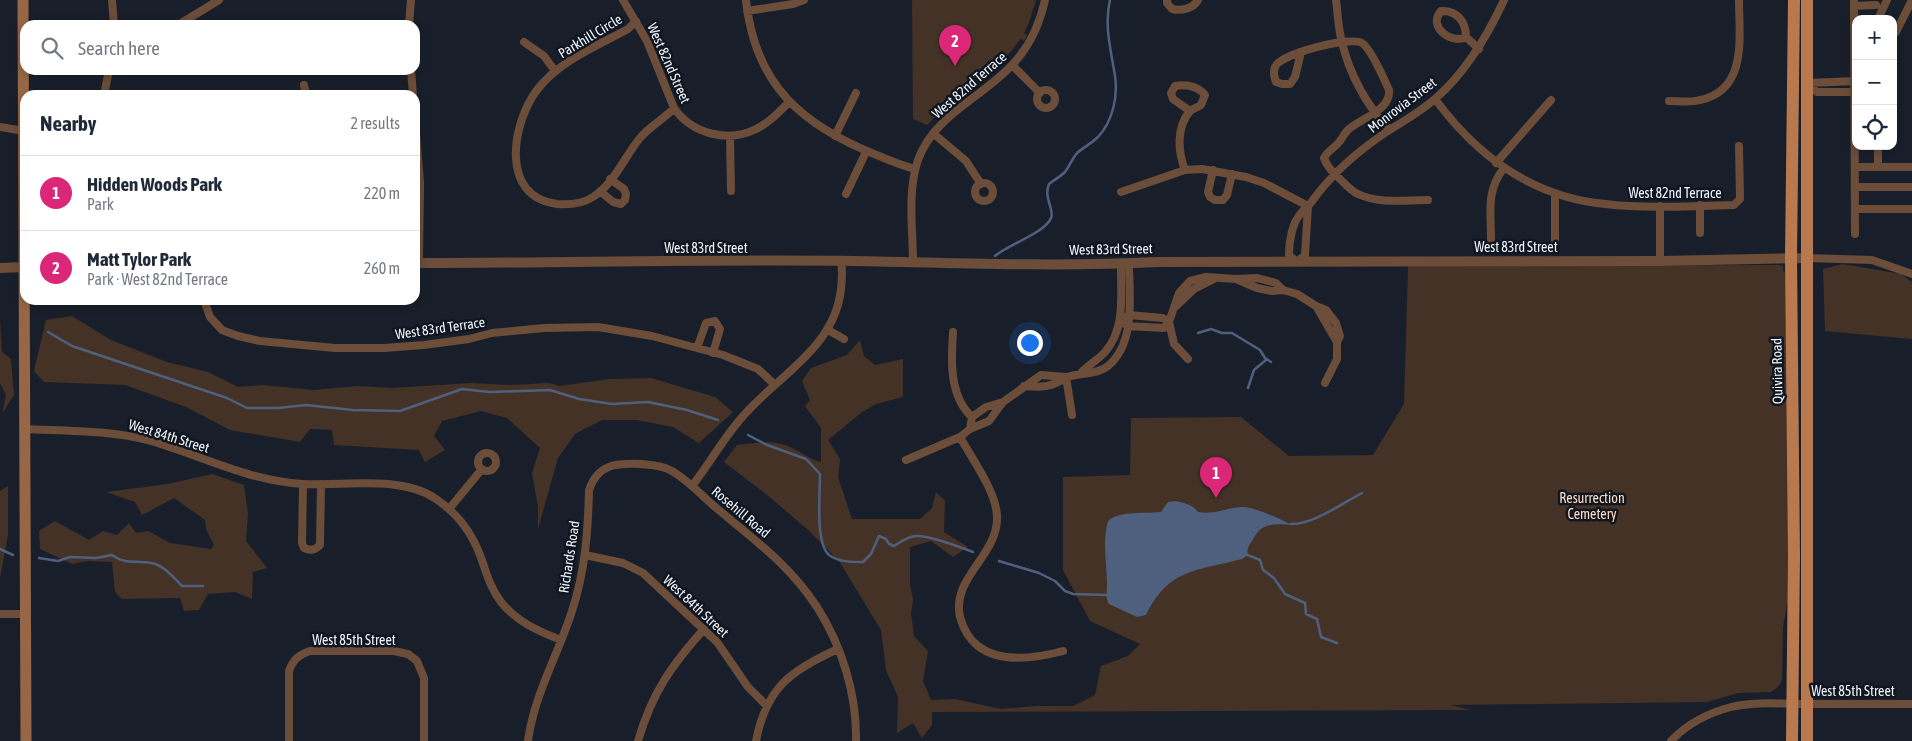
<!DOCTYPE html>
<html lang="en">
<head>
<meta charset="utf-8">
<style>
  :root { --surface:#fff; --page:#f2f2f3; --text:#1f2937; --muted:#747a83; --line:#e0e1e3; --accent:#db2777 }
  body { margin:0; font-family:"Asap Condensed",sans-serif; background:var(--page); color:var(--text) }
  .controls { position:absolute; right:15px; top:15px; display:grid; overflow:hidden; border-radius:10px; box-shadow:0 2px 8px #0003 }
  .controls button { width:45px; height:45px; display:grid; place-items:center; padding:0; border:0; border-bottom:1px solid var(--line); background:var(--surface); color:var(--text); font:25px sans-serif }
  .you { position:absolute; left:1029px; top:342px; width:18px; height:18px; margin:-12px; border:4px solid #fff; border-radius:50%; background:#1a73e8; box-shadow:0 0 0 8px #1a73e833 }
  .badge { display:grid; place-items:center; width:32px; height:32px; border-radius:50%; background:var(--accent); color:#fff; font-size:16px; font-weight:700 }
  .pin { position:absolute; translate:-50% -41px; filter:drop-shadow(0 1px 2px #0008) }
  .pin::after { content:''; position:absolute; top:26px; width:18px; height:15px; background:inherit; clip-path:polygon(0 0,100% 0,50% 100%) }
  .list { margin:0; padding:0; list-style:none }
  h2 { display:flex; justify-content:space-between; align-items:center; height:65px; margin:0; padding:0 20px; font-size:21px }
  h2 small { font-size:16px; font-weight:400; color:var(--muted) }
  .list li { display:grid; grid-template-columns:32px 1fr auto; gap:15px; align-items:center; box-sizing:border-box; height:75px; padding:0 20px; border-top:1px solid var(--line) }
  .list b { display:block; font-size:19px; white-space:nowrap }
  .list p { margin:0; font-size:16px; white-space:nowrap; color:var(--muted) }
  .list em { font-size:16px; font-style:normal; color:var(--muted) }
  .icon { flex:none; width:28px; height:28px; fill:none; stroke:currentColor; stroke-width:2; stroke-linecap:round; stroke-linejoin:round }
  .map { position:relative; flex:none; width:1912px; height:741px; overflow:hidden }
  .search { position:absolute; background:var(--surface); box-shadow:0 2px 8px #0003; left:20px; top:20px; width:400px; height:55px; display:flex; align-items:center; gap:12px; box-sizing:border-box; padding:0 18px; border-radius:15px; color:var(--muted); font-size:19px }
  .panel { position:absolute; background:var(--surface); box-shadow:0 2px 8px #0003; left:20px; top:90px; width:400px; height:215px; border-radius:15px }
  .map>svg:first-child { display:block }
  .green { fill:#443226 }
  .water { fill:#4f607f }
  .lines { fill:none; stroke-linecap:round; stroke-linejoin:round }
  .stream { stroke:#4f607f; stroke-width:2.5 }
  .minor { stroke:#6b4d39; stroke-width:8 }
  .tertiary { stroke:#6b4d39; stroke-width:10 }
  .secondary { stroke:#976646; stroke-width:11 }
  .primary { stroke:#b8794f; stroke-width:12 }
  .labels { text-anchor:middle; dominant-baseline:central; stroke-width:5; stroke-linejoin:round; paint-order:stroke }
  .street-label { font-size:14px; fill:#eef2fa; stroke:#101620 }
  .park-label { font-size:14px; fill:#fdd8c2; stroke:#101620 }
</style>
</head>
<body>
<div class="map">
<svg width="1912" height="741" viewBox="0 0 1912 741">
  <rect width="100%" height="100%" fill="#191f2a"/>
  <path class="green" d="M912,0H1036L1028,25L1024,33L1027,35L1024,41L1021,39C1011,51 1002,63 990,74C969,91 946,105 927,125L913,119Z
    M1843,264L1901,274L1912,282V339L1825,331L1823,269Z
    M1779,265L1783,266V271L1788,273L1789,594L1783,627L1782,680L1779,686L1771,692L1738,693L1707,702L1450,705L1471,710L932,712V725L922,738L913,723L897,733L898,697L886,670L881,630L839,561L807,529L766,494L724,462L737,445C756,443 774,439 792,448C802,452 810,460 821,462V428L805,406L810,400L802,381L811,368L847,355L860,340L864,356L875,365L903,359V397L876,404L862,412L828,440L840,459L838,477L852,519H920L932,508L936,492L945,501L944,532L968,547L953,557L931,541L910,547V584L913,600L911,613L914,636L928,651L923,681L931,700L955,699L1001,709L1037,706H1073L1095,695L1101,666L1128,656L1140,644L1090,621L1063,570V477L1130,475L1131,418L1241,417L1289,456L1373,455L1404,404L1408,266Z
    M72,316L111,340L167,362L208,372L238,387L263,385L314,390L358,386L392,388L471,383L511,385L549,383L559,386L610,379L651,378L715,397L733,412L699,443L673,427L637,420H602L575,434L558,458L538,529V507L532,473L540,448L507,418L481,411L442,421L434,436L445,450L425,462L419,450L334,445L332,430L310,429L300,442L230,430L186,407L125,385L44,382L34,371L46,320Z
    M0,320L2,352L11,359L14,395L2,414L6,395L0,383Z
    M212,474L244,485L248,514L246,541L267,568L253,572L252,599L235,592L208,594L199,610L184,611L180,598L122,599L115,592L112,562L88,561L72,564L40,549L39,531L55,521L89,540L103,531L117,535L129,523L136,533L148,531L170,543L211,549L214,545L206,529L205,520L174,498L142,515L135,502L106,492L168,484Z
    M8,486V535L0,578V491Z"/>
  <path class="water" d="M1176,501C1185,503 1193,505 1198,512C1215,515 1225,508 1241,507C1253,506 1280,519 1292,525C1274,524 1262,522 1253,539C1250,545 1246,548 1248,555L1242,559C1197,571 1169,568 1146,615L1137,617L1109,604C1105,597 1107,593 1107,585C1107,564 1102,542 1108,521C1121,510 1144,514 1161,512L1168,502Z"/>
  <g class="lines">
    <path class="stream" d="M995,256C1007,245 1045,233 1051,218C1055,210 1043,198 1049,184C1054,180 1060,177 1065,172C1069,167 1072,159 1077,153C1084,147 1092,143 1098,137C1113,121 1118,96 1115,76C1111,51 1104,25 1110,0
      M48,332L72,346L227,398L247,408H278L306,405L353,410L400,411L462,389L489,392L550,390L579,399L612,404L648,402L687,410L718,420
      M1198,333L1211,329L1222,333H1232L1260,350L1265,358L1271,362
      M1248,388L1254,370L1267,359
      M748,435L767,445L806,459L820,474C820,492 815,543 829,555C838,562 853,562 863,562L871,554L879,536L886,539L889,544L894,546C901,542 908,536 916,536C928,535 960,547 973,552
      M1291,524C1312,525 1343,503 1362,493
      M0,549L13,555
      M1245,554L1260,560L1263,570L1274,578L1285,594L1305,603L1306,614L1317,619L1321,637L1337,643
      M39,558L58,561L70,557L96,558L112,555C126,565 135,560 151,563C164,565 173,577 182,586H203
      M999,561L1039,573L1055,581L1065,591L1073,594L1108,595"/>
    <path class="minor" d="M112,0L114,25
      M623,0L647,41L674,108C692,134 728,143 756,129C769,123 779,112 789,102
      M746,0C755,86 803,126 879,156C891,161 903,166 915,169
      M1167,0V3L1172,9C1181,11 1193,9 1198,0
      M1336,0C1338,14 1338,29 1342,42C1349,73 1367,107 1390,130
      M1854,0L1855,234
      M1854,6L1876,5
      M747,11L793,4L804,0
      M1878,19L1887,0
      M636,21L628,29C597,46 559,61 537,90C512,123 499,197 557,204C570,205 582,204 593,197C614,184 625,156 640,138C650,126 664,119 674,108
      M178,25L219,0
      M409,25L411,0
      M1893,30L1896,32L1912,0
      M1466,37C1451,45 1427,26 1441,11C1457,10 1466,22 1466,37L1479,49
      M524,42L544,56L555,71
      M1301,52L1295,77L1290,84H1282L1276,82C1274,77 1273,72 1275,67C1281,53 1351,36 1362,43C1372,50 1384,79 1389,90C1391,110 1362,118 1349,129C1345,132 1343,137 1340,141C1335,148 1328,150 1324,158C1327,167 1333,173 1340,179C1346,185 1351,191 1358,194C1379,204 1406,200 1428,200
      M1012,65L1040,93
      M411,70L413,95
      M1856,81L1807,83L1817,92H1856
      M304,85L306,95
      M1037 99a9 9 0 1 1 18 0a9 9 0 1 1-18 0Z
      M104,95L109,70
      M1435,99C1477,156 1533,197 1605,204C1647,209 1692,206 1734,205L1740,199L1739,146
      M1669,101C1679,101 1690,103 1700,100C1748,90 1739,37 1739,0
      M415,120L420,183L419,258L418,263
      M0,127L24,131
      M934,134L966,161L981,184
      M730,136L731,191
      M835,136L856,93
      M1496,163L1551,100
      M1855,167H1878V146
      M1878,167H1912
      M1185,170C1178,152 1176,127 1190,111C1192,109 1198,107 1201,105L1205,95C1198,86 1185,84 1175,86L1171,93L1173,99L1190,111
      M1213,170L1208,192L1210,197L1215,200H1223L1227,195L1232,174
      M975 192a9 9 0 1 1 18 0a9 9 0 1 1-18 0Z
      M1855,187H1912
      M600,191L613,202L621,204L625,200L626,194L624,189L610,179
      M1121,192L1185,170L1202,169L1246,177L1264,183L1308,206
      M846,194L866,152
      M1700,205V233
      M1308,206L1305,255L1297,262L1289,255C1289,241 1292,222 1302,212C1304,209 1307,207 1310,204C1331,174 1360,149 1391,129C1406,120 1421,111 1435,99C1466,72 1487,37 1504,0
      M1660,206V261
      M1855,209H1912
      M1491,239C1491,212 1486,190 1504,168
      M1555,240V194
      M1807,258L1872,260L1912,274
      M913,263C913,230 907,192 918,160C934,115 982,98 1013,64C1029,47 1040,23 1045,0
      M1236,279L1257,288L1272,291L1283,290L1297,294L1316,306L1326,310L1336,323L1340,336L1337,342V359L1325,383
      M204,300L210,317L222,330L238,336L260,341L335,348H384L424,345L469,339L492,333L544,328L598,327L652,336L723,355L758,369L774,384
      M1176,306L1194,289L1214,279
      M1316,306L1337,342
      M1129,315L1163,318L1169,322L1164,328L1127,326L1120,320Z
      M828,330L844,339
      M953,332C951,360 949,396 972,417
      M697,348L706,323L715,321L720,329L713,353
      M1188,359L1174,344L1169,322L1179,293L1190,281L1206,277L1236,279L1257,278L1276,283L1283,290
      M1066,377L1072,415
      M1024,386C1036,387 1047,388 1058,382C1063,380 1066,377 1071,376C1083,373 1098,374 1108,366C1135,344 1130,298 1129,268L1124,264L1121,269C1121,298 1125,329 1105,352C1098,360 1088,365 1081,373
      M972,417L986,407L1003,402L1041,375L1066,377
      M24,429C67,431 110,430 151,441C202,456 249,481 303,484C344,486 401,475 436,499C457,513 471,531 480,555C486,571 490,588 501,602C517,622 538,631 561,640
      M970,429L989,421L1003,402
      M960,437C972,459 996,491 997,516C999,555 951,577 960,617C963,628 969,639 978,646C1001,664 1037,658 1063,651
      M478 462a9 9 0 1 1 18 0a9 9 0 1 1-18 0Z
      M906,460L960,437L970,429L972,417
      M303,484L302,543L304,548C311,551 315,550 320,545L321,484
      M692,486C710,463 724,437 744,415C779,375 835,347 841,289C842,279 843,271 841,262
      M449,509L482,469
      M585,555L623,563L643,573L717,642L748,687L767,706
      M0,614H26
      M289,741V671C293,660 298,655 310,651H394L408,654L417,661L424,678V741
      M528,741C534,695 558,655 572,611C585,572 588,532 589,490C598,464 616,463 641,464C651,465 661,465 670,470C687,479 700,494 714,506C753,539 789,564 817,607C842,646 857,695 856,741
      M638,741C652,693 671,666 704,629
      M756,741C766,688 791,670 838,649
      M1671,741C1687,724 1708,713 1731,707C1755,701 1783,704 1808,704C1842,704 1877,704 1912,704"/>
    <path class="tertiary" d="M415,263C562,263 710,259 856,261C957,263 1058,267 1158,262L1660,261L1807,258
      M0,268L25,267"/>
    <path class="secondary" d="M23,0L26,741"/>
    <path class="primary" d="M1792,741L1794,557L1791,258L1794,0
      M1807,741V0"/>
  </g>
  <g class="labels">
    <g class="street-label">
      <text transform="translate(590 36) rotate(-31)">Parkhill Circle</text>
      <text transform="translate(669 63) rotate(66)">West 82nd Street</text>
      <text transform="translate(969 85) rotate(-41)">West 82nd Terrace</text>
      <text transform="translate(1402 105) rotate(-37)">Monrovia Street</text>
      <text x="1675" y="193">West 82nd Terrace</text>
      <text x="1516" y="247">West 83rd Street</text>
      <text x="706" y="248">West 83rd Street</text>
      <text transform="translate(1111 249) rotate(-1)">West 83rd Street</text>
      <text transform="translate(440 328) rotate(-8)">West 83rd Terrace</text>
      <text transform="translate(1777 371) rotate(-91)">Quivira Road</text>
      <text transform="translate(169 436) rotate(17)">West 84th Street</text>
      <text transform="translate(741 512) rotate(40)">Rosehill Road</text>
      <text transform="translate(569 557) rotate(-81)">Richards Road</text>
      <text transform="translate(696 606) rotate(43)">West 84th Street</text>
      <text x="354" y="640">West 85th Street</text>
      <text x="1853" y="691">West 85th Street</text>
    </g>
    <g class="park-label">
      <text x="1592" y="498">Resurrection<tspan x="1592" dy="16">Cemetery</tspan></text>
    </g>
  </g>
</svg>
<div class="controls">
<button>+</button>
<button>−</button>
<button><svg class="icon" aria-label="locate" viewBox="0 0 24 24"><circle cx="12" cy="12" r="6"/><path d="M12 2v4M12 18v4M2 12h4M18 12h4"/></svg></button>
</div>
<div class="you"></div>
<div class="pin badge" style="left:1216px;top:498px">1</div>
<div class="pin badge" style="left:955px;top:66px">2</div>
<div class="search"><svg class="icon" aria-label="search" viewBox="0 0 24 24"><circle cx="10" cy="10" r="6"/><path d="M15 15l6 6"/></svg>Search here</div>
<section class="panel">
<h2>Nearby<small>2 results</small></h2>
<ul class="list">
<li><span class="badge">1</span><div><b>Hidden Woods Park</b><p>Park</p></div><em>220 m</em></li>
<li><span class="badge">2</span><div><b>Matt Tylor Park</b><p>Park · West 82nd Terrace</p></div><em>260 m</em></li>
</ul>
</section>
</div>
</body>
</html>
